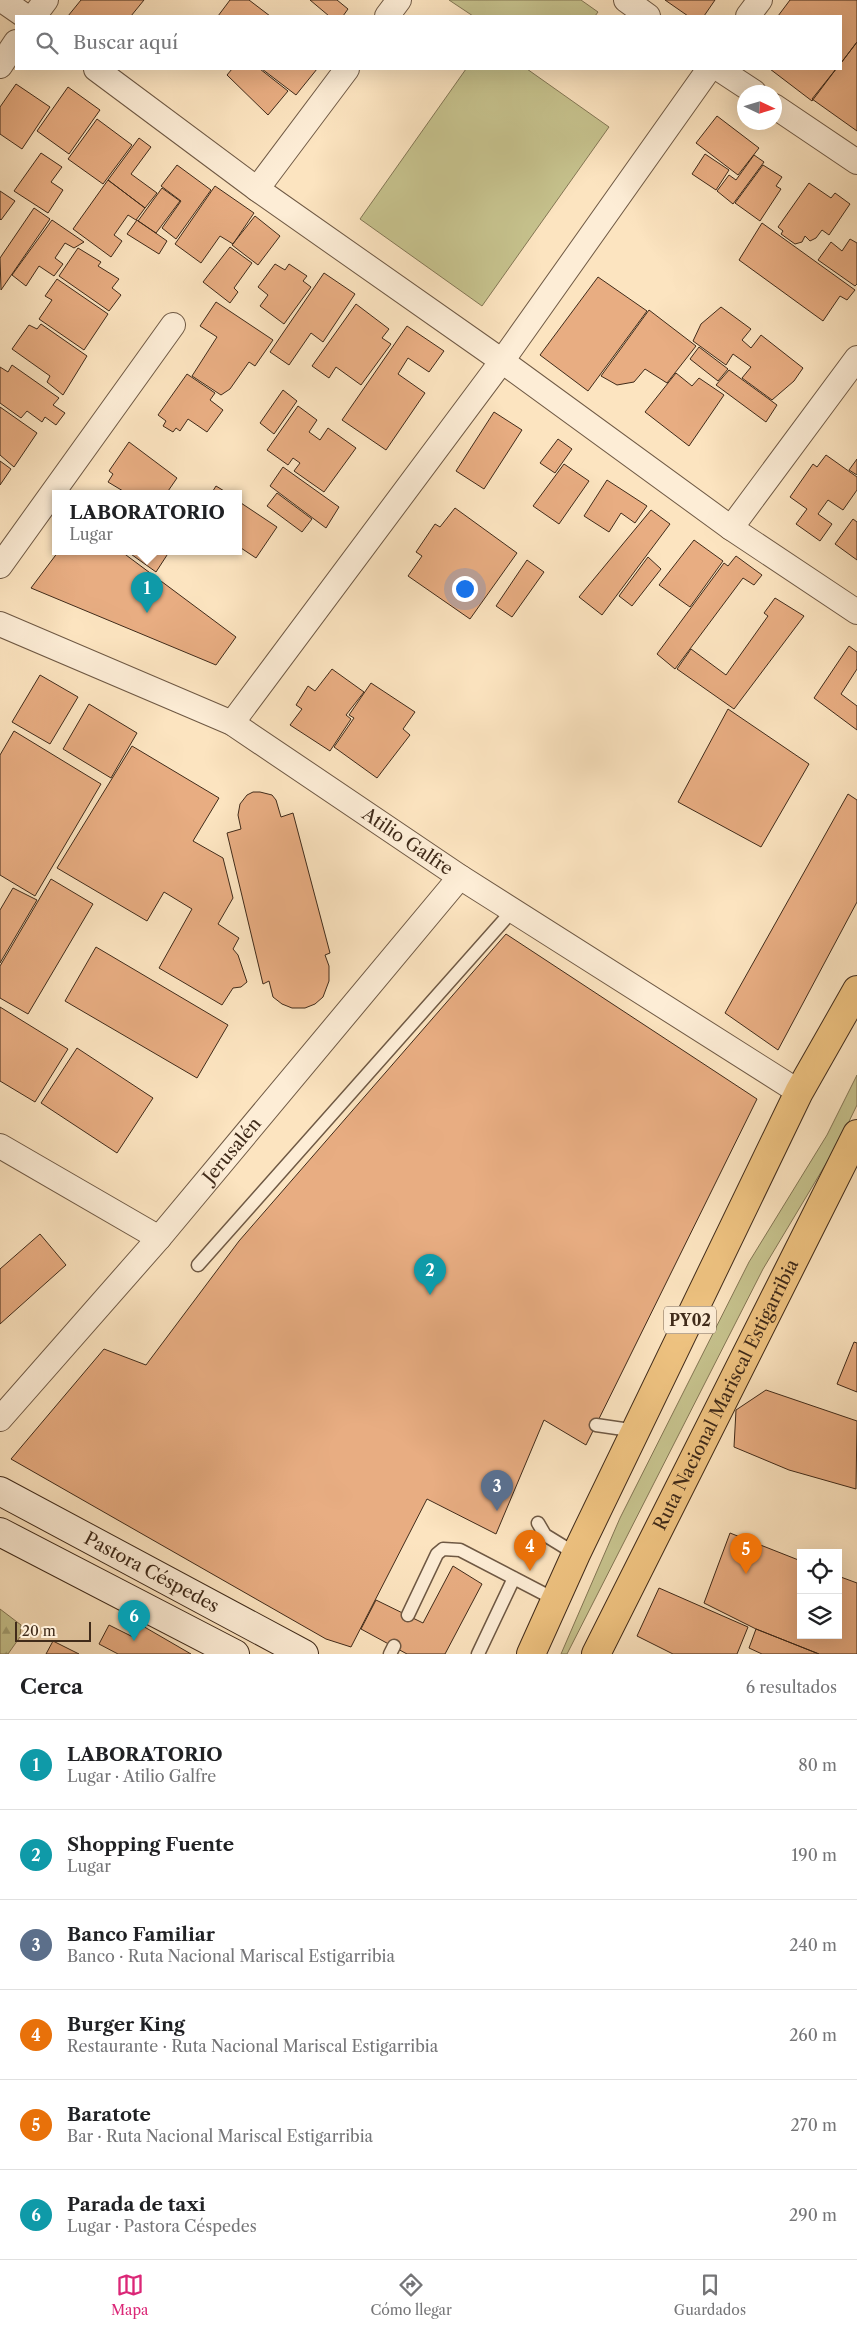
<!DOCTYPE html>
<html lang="es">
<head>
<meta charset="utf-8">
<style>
  :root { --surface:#fff; --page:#f2f2f2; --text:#202124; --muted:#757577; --line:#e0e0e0; --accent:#db2777 }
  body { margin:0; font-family:"Libre Caslon Text",serif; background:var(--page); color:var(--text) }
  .controls { position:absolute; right:15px; bottom:15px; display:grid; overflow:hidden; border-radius:0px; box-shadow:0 5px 20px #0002 }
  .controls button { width:45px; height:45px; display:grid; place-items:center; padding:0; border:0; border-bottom:1px solid var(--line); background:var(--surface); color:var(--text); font:25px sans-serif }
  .compass { position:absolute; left:737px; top:85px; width:45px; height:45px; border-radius:50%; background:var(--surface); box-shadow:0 5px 20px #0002; rotate:94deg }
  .scale { position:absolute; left:15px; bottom:12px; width:76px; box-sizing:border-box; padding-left:5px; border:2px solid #402b1a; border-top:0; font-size:14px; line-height:18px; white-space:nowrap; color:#402b1a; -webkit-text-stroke:4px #fdedd6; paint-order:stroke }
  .you { position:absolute; left:464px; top:588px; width:18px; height:18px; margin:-12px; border:4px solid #fff; border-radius:50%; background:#1a73e8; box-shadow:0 0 0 8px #1a73e833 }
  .badge { display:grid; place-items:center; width:32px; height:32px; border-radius:50%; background:var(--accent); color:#fff; font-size:16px; font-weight:700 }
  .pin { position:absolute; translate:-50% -41px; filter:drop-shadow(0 1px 2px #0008) }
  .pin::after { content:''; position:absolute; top:26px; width:18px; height:15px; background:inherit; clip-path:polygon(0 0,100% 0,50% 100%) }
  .popup { position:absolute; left:52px; top:490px; width:190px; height:65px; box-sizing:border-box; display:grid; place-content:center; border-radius:0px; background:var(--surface); filter:drop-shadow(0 1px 4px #0005); font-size:16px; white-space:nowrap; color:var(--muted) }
  .popup b { font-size:19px; color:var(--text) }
  .popup::after { content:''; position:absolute; left:50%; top:100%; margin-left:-10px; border:10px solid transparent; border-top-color:var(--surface) }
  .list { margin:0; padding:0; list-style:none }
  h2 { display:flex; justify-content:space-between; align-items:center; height:65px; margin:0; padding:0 20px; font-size:21px }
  h2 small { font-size:16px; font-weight:400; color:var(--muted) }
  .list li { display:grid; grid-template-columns:32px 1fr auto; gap:15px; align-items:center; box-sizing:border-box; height:90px; padding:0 20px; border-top:1px solid var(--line) }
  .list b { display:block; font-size:19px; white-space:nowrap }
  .list p { margin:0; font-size:16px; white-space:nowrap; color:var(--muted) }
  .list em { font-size:16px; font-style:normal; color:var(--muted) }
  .icon { flex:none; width:28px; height:28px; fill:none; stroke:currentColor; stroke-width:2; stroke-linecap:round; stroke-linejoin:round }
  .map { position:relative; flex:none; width:857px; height:1654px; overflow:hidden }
  .search { position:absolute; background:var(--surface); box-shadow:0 5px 20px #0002; left:15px; right:15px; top:15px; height:55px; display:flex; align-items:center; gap:12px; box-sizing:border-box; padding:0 18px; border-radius:0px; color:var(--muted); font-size:19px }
  .sheet { height:605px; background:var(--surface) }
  nav { display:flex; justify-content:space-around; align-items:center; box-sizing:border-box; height:70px; border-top:1px solid var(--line); background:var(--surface); font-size:14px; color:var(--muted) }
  nav a { display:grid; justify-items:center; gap:2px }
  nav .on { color:var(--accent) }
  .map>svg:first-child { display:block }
  .green { fill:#c6c28d; stroke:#837654 }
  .forest { fill:url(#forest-firs); stroke:#837654 }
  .building { fill:#e8ad82; stroke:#402b1a }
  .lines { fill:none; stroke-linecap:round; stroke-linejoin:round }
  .service-casing { stroke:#6f5944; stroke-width:15 }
  .minor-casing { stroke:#6f5944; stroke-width:26 }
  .secondary-casing { stroke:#402b1a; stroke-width:30 }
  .trunk-casing { stroke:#402b1a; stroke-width:30 }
  .service { stroke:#fdedd6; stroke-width:12 }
  .minor { stroke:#fdedd6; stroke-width:24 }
  .secondary { stroke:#fdedd6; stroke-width:28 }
  .trunk { stroke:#eec280; stroke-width:28 }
  .labels { text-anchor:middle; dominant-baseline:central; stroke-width:4.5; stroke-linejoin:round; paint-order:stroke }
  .shield { fill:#fdedd6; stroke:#796552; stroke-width:1 }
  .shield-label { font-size:16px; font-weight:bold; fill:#402b1a }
  .street-label { font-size:18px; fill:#402b1a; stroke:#fdedd6 }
</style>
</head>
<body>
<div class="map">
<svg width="857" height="1654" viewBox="0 0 857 1654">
  <defs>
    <pattern id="forest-firs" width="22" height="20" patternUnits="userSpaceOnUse" patternTransform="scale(1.25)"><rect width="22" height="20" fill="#c6c28d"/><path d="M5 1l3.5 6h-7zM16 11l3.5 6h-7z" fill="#a29e72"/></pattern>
  </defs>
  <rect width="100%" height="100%" fill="#fce4c0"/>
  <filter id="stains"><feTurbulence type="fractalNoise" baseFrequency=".004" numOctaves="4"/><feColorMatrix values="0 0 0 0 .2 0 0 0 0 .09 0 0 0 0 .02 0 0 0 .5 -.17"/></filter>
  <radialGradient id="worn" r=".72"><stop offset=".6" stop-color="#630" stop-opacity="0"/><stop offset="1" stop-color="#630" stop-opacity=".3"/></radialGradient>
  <path class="green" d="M449,0H581L598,12L595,16H473Z
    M466,69H527L609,127L482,306L360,219Z
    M857,1075V1105L839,1142L763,1269L567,1654H561L620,1518L749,1262L827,1135Z"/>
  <path class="forest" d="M0,1609L21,1625L20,1637L8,1654H0Z"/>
  <path class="building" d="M81,0H144L131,16H68Z
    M230,0H249L270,16H218Z
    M310,0H337L348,9L343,16H329Z
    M665,0H715L704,16H688Z
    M790,0H857V42L841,63V16H778Z
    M857,42V131L812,99L836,69H841V63Z
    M232,69H260L288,91L268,115L227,75Z
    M262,69H317L296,95Z
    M770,69H836L812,101Z
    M16,84L50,107L22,149L0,134V107Z
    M68,87L100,110L69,154L37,131Z
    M717,116L759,148L738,175L696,143Z
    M97,119L132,145L103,184L68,159Z
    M139,138L151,147L131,174L157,193L145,208L108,180Z
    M41,153L62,167L51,182L63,190L48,213L14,191Z
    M705,154L729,170L716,190L692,174Z
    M754,155L764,162L733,204L717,191L729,175L736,180Z
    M177,165L211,190L176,239L162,228L181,201L161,186Z
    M763,165L782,177L776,186L781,189L760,221L735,203Z
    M108,180L145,208L136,220L128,215L114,235L122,241L111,257L73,229Z
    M809,183L831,198L835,193L850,204L829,235L822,230L816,238L810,241L805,236L802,242L795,244L781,234L783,231L778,227Z
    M215,186L254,213L233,244L220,236L201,263L175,244Z
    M162,188L180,201L156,233L138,221Z
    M0,191L15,201L1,220L0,219Z
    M34,208L50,219L1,290L0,258Z
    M255,216L280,236L258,265L232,245Z
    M52,220L84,242L74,248L65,243L55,258L63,264L54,276L39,266L26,286L12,275Z
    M137,220L167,241L159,254L127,234Z
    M762,223L855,290L847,300L840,296L823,321L739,260Z
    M850,239L857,243V284L855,286L818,260L831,242L842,251Z
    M230,247L252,263L234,288L238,292L230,303L203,282Z
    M78,248L101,262L98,266L119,279L112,288L121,295L109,311L59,276Z
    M275,264L285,270L289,264L307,276L303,281L311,287L284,324L260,306L268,295L258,287Z
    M324,273L355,294L323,342L311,333L289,365L270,352Z
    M598,277L647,311L588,391L540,355Z
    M57,279L108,314L84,350L39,319L52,300L45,296Z
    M216,302L273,340L255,366L249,362L230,389L221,395L192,376L217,337L200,326Z
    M356,304L389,329L382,338L391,344L361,385L336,367L329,378L312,366Z
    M721,307L751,329L742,340L751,348L761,335L803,368L794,381L772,400L742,378L751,367L733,354L726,365L693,341L701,324Z
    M649,310L696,346L667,383L645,369L634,382L617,385L601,376Z
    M41,324L87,356L63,395L47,382L50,376L12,349L29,325L37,329Z
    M407,326L444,351L429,372L408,358L398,374L425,393L386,450L342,420Z
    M699,347L728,369L718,381L690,359Z
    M12,365L59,398L53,405L65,413L56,425L45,417L42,422L27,411L21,418L0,403V367L8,372Z
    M729,370L777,405L766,422L716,385Z
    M676,373L692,386L699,378L724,395L689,446L645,412Z
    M187,374L215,393L210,400L223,410L207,432L188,419L180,431L176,428L173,432L163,426L166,421L158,415Z
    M283,390L297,401L274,434L260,423Z
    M298,406L317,420L309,432L320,440L328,428L356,448L324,492L294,471L300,463L293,458L288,465L267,450Z
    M0,407L37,433L14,467L0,455Z
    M494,412L522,430L484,489L456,471Z
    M558,439L572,449L555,473L540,463Z
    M129,442L177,478L166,494H128L108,482L113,474L109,471Z
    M826,455L857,477V490L843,510L828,500L818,514L832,524L820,541L796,524L807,509L790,497L813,464L817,467Z
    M857,459V475L849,470Z
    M0,461L11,469L0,485Z
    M564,464L589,481L559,524L533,506Z
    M283,467L339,507L326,528L270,486Z
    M607,480L647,506L635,523L621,513L609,532L584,516Z
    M216,486L229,494H211Z
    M277,493L312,519L302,532L267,506Z
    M238,501L277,527L256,558L238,546Z
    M455,508L517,553L470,619L408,576L422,556L416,552L435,524L440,527Z
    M651,510L670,524L602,615L579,597Z
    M853,519L857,522V560L835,544Z
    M694,540L723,561L690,607L659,585Z
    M58,552H122L236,637L216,665L31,588Z
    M128,552H169L156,572Z
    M736,556L762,575L754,585L743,578L675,669L657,654L724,563L728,566Z
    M648,557L661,569L632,606L619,596Z
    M527,560L544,572L512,617L496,606Z
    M775,598L804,616L734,709L677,669L691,649L726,675L768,616L764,613Z
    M849,646L857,652V669L841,694L857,706V730L814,698Z
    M332,669L364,692L346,715L351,719L330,751L290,725L302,709L296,705L308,686L315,691Z
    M40,675L78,697L50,744L12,722Z
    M371,683L415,712L403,729L410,735L377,778L334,747L354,718L349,715Z
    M89,704L137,733L111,778L63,749Z
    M728,709L809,764L761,847L678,802Z
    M14,731L101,784L35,896L0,875V755Z
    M132,746L219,798L193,841L223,858L233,898L218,924L239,938L233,949L238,955L247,982L241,987L233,988L222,1005L159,968L192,909L164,892L147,921L57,868Z
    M253,792H260L272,795L276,800L281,817L293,813L330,953L325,955L329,966V981L323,997L315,1004L305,1008H292L282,1004L273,997L269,981L263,984L227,833L241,829L238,815L240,804L247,795Z
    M848,794L857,800V902L778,1050L725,1013Z
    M51,879L93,904L28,1014L0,998V966Z
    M13,888L37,900L0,963V910Z
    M506,934L757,1099L586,1445L544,1420L496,1534L427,1499L351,1647L326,1639L11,1459L104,1349L146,1365L239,1241Z
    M96,947L228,1025L197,1078L65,1001Z
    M0,1007L68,1049L35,1102L0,1081Z
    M77,1048L153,1098L117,1153L41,1103Z
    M40,1234L66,1265L0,1324V1269Z
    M854,1342L857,1343V1392L837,1384Z
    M766,1390L857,1421L856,1489L789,1470L734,1447L736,1410Z
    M730,1533L801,1561V1635H838V1576L857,1583V1654H819L756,1629L704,1603Z
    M453,1566L482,1584L445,1654H407L361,1629L376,1600L423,1623Z
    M659,1588L748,1627L737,1654H673L637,1636Z
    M109,1625L135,1638L141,1625L191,1654H118L99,1644Z
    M756,1629L819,1654H762L749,1648Z
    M53,1641L79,1654H46Z"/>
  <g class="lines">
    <g class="service-casing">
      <path id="service" d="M198,1265L513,910
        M596,1425L637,1431
        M538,1523L545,1535L576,1554
        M408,1615L437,1554L443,1549L460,1550L556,1600
        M390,1654L394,1646
        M478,1654L514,1578"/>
    </g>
    <g class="minor-casing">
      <g id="minor">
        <path d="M2,0L25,16"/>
        <path d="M626,0L648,16"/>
        <path d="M34,16L46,0"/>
        <path d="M387,16L399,0"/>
        <path d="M748,16L760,0"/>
        <path d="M0,66L16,42"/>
        <path d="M96,69L257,189L502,361L731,528L857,612"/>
        <path d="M719,69L754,92"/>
        <path d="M774,106L857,162"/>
        <path d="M257,189L347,69"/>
        <path d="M731,528L857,358"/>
        <path d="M0,566L173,325"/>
        <path id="s1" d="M0,624L232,723L460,877L799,1092"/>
        <path d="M232,723L502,361L709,69"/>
        <path d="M0,1146L159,1238"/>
        <path id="s2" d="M0,1419L159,1238L460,877"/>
      </g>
    </g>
    <g class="secondary-casing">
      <g id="secondary">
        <path id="s3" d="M0,1491L304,1654"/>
        <path d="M0,1532L235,1654"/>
      </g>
    </g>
    <g class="trunk-casing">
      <g id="trunk">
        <path d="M531,1654L576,1554L799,1092L857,990"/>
        <path id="s4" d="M596,1654L857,1134"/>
      </g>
    </g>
    <use href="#service" class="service"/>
    <use href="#minor" class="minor"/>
    <use href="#secondary" class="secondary"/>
    <use href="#trunk" class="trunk"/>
  </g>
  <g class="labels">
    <rect class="shield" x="664" y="1306.5" width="52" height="27" rx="4"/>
    <g class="shield-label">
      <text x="690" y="1320">PY02</text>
    </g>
    <g class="street-label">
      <text stroke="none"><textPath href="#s1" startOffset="464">Atilio Galfre</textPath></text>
      <text stroke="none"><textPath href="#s2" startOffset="355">Jerusalén</textPath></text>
      <text stroke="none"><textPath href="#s4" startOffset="290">Ruta Nacional Mariscal Estigarribia</textPath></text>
      <text stroke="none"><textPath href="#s3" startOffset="172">Pastora Céspedes</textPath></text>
    </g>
  </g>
  <rect width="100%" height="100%" filter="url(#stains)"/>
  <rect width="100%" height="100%" fill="url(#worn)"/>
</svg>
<div class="controls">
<button><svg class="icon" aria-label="locate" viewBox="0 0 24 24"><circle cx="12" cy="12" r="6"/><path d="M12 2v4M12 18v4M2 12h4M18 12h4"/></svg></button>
<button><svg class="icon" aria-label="layers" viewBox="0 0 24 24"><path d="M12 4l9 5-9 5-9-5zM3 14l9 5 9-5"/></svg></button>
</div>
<svg class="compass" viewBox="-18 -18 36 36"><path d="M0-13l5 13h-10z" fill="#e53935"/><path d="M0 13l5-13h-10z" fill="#757577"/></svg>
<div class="scale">20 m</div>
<div class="you"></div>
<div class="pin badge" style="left:147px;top:613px;background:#0f9aa8">1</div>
<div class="popup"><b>LABORATORIO</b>Lugar</div>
<div class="pin badge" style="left:430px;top:1295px;background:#0f9aa8">2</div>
<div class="pin badge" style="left:497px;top:1511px;background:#5c6f8a">3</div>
<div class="pin badge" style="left:530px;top:1571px;background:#e8710a">4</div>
<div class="pin badge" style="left:746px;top:1574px;background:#e8710a">5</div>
<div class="pin badge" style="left:134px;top:1641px;background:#0f9aa8">6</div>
<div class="search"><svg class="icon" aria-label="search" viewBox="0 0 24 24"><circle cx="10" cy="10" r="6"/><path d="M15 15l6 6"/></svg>Buscar aquí</div>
</div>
<section class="sheet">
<h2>Cerca<small>6 resultados</small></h2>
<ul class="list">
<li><span class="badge" style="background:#0f9aa8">1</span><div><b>LABORATORIO</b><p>Lugar · Atilio Galfre</p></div><em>80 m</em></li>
<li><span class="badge" style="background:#0f9aa8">2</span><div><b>Shopping Fuente</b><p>Lugar</p></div><em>190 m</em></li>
<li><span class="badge" style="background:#5c6f8a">3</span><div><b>Banco Familiar</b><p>Banco · Ruta Nacional Mariscal Estigarribia</p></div><em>240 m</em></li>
<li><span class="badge" style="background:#e8710a">4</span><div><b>Burger King</b><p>Restaurante · Ruta Nacional Mariscal Estigarribia</p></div><em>260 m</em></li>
<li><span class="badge" style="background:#e8710a">5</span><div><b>Baratote</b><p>Bar · Ruta Nacional Mariscal Estigarribia</p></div><em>270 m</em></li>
<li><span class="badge" style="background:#0f9aa8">6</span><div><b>Parada de taxi</b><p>Lugar · Pastora Céspedes</p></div><em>290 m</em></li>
</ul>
</section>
<nav>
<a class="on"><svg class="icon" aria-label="map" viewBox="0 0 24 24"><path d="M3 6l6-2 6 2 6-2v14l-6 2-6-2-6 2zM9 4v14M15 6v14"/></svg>Mapa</a>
<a><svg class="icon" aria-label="directions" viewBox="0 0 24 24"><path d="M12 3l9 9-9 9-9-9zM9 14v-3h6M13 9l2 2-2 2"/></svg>Cómo llegar</a>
<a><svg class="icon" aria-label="saved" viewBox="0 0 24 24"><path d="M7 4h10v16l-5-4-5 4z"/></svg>Guardados</a>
</nav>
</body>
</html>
